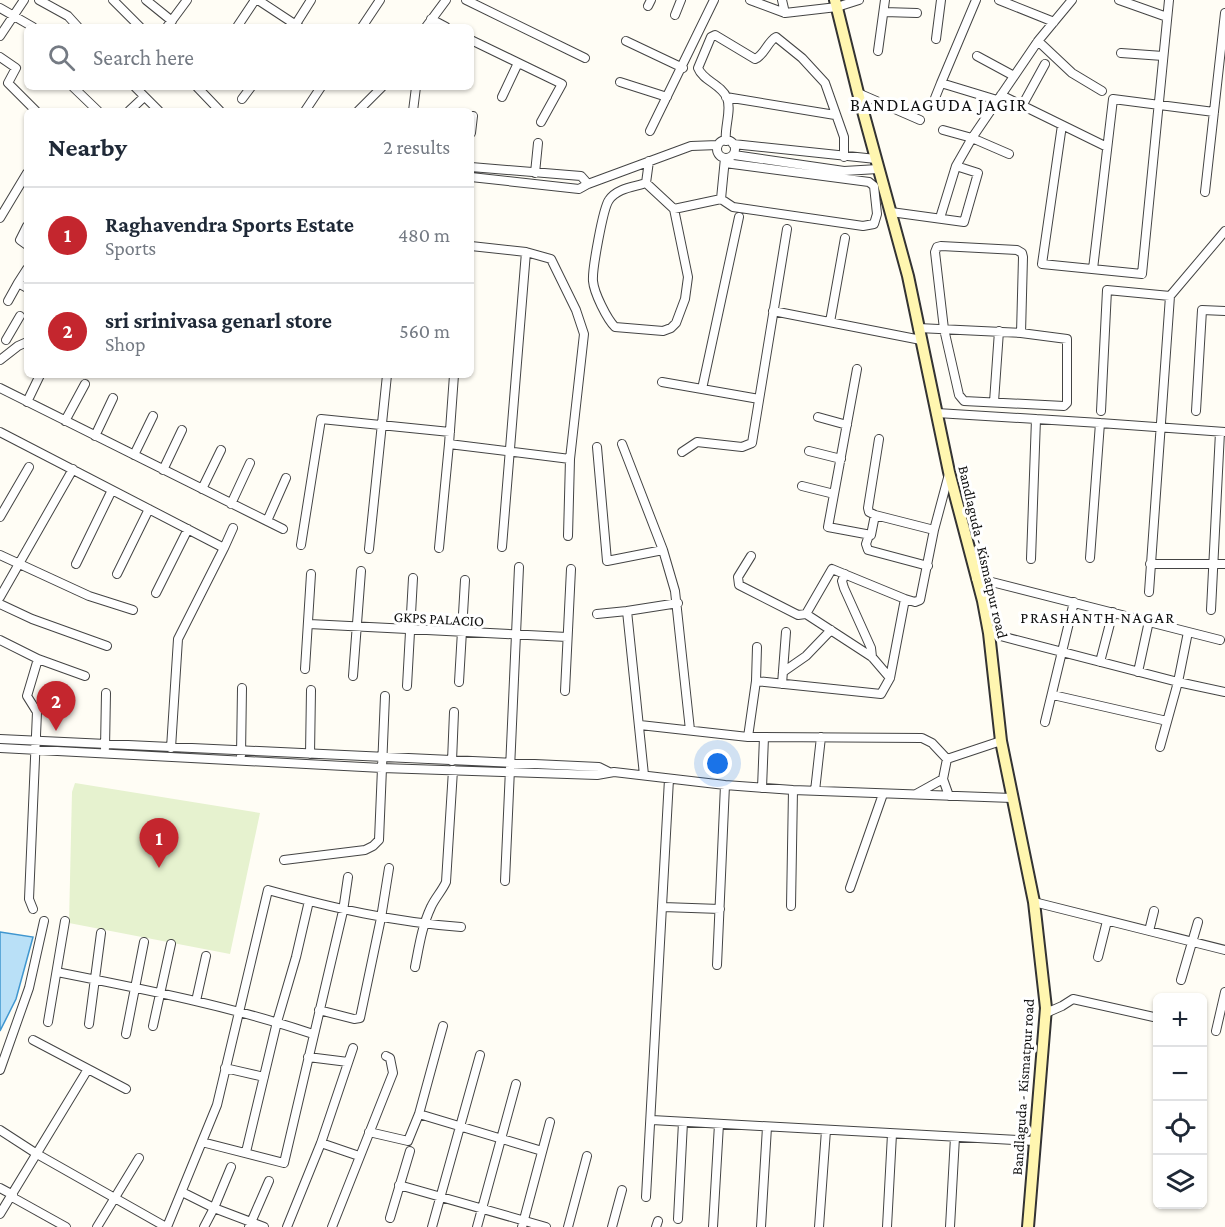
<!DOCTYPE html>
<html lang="en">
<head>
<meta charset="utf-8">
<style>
  :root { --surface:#fff; --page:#f2f2f3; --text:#1f2937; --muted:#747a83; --line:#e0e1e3; --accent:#c4262e }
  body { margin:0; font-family:"Crimson Pro",serif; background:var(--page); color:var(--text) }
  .controls { position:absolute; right:18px; bottom:18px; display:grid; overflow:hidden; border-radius:9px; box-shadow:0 2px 4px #0004 }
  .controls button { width:54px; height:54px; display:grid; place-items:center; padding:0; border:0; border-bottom:2px solid var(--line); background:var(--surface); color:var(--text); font:30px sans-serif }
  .you { position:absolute; left:718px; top:764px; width:21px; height:21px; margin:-15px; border:4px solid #fff; border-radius:50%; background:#1a73e8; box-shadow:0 0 0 9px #1a73e833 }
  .badge { display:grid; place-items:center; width:39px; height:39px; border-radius:50%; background:var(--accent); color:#fff; font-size:20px; font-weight:700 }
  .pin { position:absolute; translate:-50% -50px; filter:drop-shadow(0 2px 3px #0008) }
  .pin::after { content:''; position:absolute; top:32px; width:21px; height:18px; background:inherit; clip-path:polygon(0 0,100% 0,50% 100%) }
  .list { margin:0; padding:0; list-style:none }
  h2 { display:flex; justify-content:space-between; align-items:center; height:78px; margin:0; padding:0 24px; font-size:26px }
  h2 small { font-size:20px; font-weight:400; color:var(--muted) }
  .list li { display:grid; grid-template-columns:39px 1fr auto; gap:18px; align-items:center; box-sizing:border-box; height:96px; padding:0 24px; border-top:2px solid var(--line) }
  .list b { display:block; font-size:22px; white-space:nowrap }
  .list p { margin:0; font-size:20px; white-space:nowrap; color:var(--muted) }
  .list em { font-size:20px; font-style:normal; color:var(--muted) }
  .icon { flex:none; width:33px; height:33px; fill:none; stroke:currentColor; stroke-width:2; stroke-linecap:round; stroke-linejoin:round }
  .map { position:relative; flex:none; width:1225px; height:1227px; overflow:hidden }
  .search { position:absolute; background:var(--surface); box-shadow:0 2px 4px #0004; left:24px; top:24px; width:450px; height:66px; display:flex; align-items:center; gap:15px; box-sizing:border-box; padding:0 21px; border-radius:9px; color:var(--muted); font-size:22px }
  .panel { position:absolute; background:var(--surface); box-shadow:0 2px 4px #0004; left:24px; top:108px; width:450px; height:270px; border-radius:9px }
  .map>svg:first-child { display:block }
  .pitch { fill:#e6f2cf }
  .water { fill:#b9e0f7; stroke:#3f96cf; stroke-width:1.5 }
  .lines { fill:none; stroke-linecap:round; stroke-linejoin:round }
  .street-casing { stroke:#444; stroke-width:10 }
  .secondary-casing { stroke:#333; stroke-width:14 }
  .street { stroke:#fff; stroke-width:8 }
  .secondary { stroke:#fff6b0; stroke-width:10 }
  .labels { text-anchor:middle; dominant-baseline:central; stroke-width:6; stroke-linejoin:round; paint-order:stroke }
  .street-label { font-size:15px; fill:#111; stroke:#fff }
  .neighbourhood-label { font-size:16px; letter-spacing:1.5px; fill:#111; stroke:#fff }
  .quarter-label { font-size:18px; letter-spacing:1.5px; fill:#111; stroke:#fff }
</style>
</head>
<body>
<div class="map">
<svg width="1225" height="1227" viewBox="0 0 1225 1227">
  <rect width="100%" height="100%" fill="#fffdf5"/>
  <path class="pitch" d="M75,783L260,813L230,954L69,923L72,792Z"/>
  <path class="water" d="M0,932L33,937L16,999L0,1031Z"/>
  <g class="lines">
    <g class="street-casing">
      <path id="street" d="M39,0L68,16L78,27
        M113,0L140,27
        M146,0L172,21
        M258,0L299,27
        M466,0L585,58
        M750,0L785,13L837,7L859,0
        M782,0L785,13
        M999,0L1054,22
        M1119,0L1167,17
        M648,6L651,0
        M0,8L33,27
        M884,12L917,13
        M675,15L681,0
        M431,19L446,27
        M167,27L187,0
        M237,27L255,0
        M294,27L311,0
        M362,27L380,0
        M426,27L446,0
        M0,36L24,0
        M936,39L941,0
        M471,40L562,84L541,122
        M626,41L683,68
        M1038,41L1072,73L1102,91
        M878,51L885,0
        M1121,53L1163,56
        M977,56L1014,76
        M0,57L16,68L8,83L36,111
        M620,82L667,97
        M941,83L976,0
        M73,87L98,111
        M135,87L159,111
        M197,87L220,111
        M858,93L920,120
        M1001,95L1107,147
        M502,97L518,63
        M726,97L835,115
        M935,98L941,83L997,100
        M242,99L251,87
        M1022,106L1045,64
        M129,111L144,97
        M305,111L321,87
        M358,111L382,87
        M413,111L416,87
        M1062,125L1042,264L1142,274L1169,0
        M943,130L972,138L1009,154
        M650,131L714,0
        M471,133L473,116
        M717 149a9 9 0 1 1 18 0a9 9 0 1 1-18 0Z
        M726,141C724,128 732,110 727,98C721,84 703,81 698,68L711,37L715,35L755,59C765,55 767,42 776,37L802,58L825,83L844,137V157
        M733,144L876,159
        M734,155L844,171L878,169
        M649,161L646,183C634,187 617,188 609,200C603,208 592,270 593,281C594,293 607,319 615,327L663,331L671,328L676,323L685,299L688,277L674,209L721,199
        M725,163L869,182L874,186L877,214L874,224L863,226L733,207L721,199L725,158
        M471,167L581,176L588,184
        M535,173L538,143
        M471,177L579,189L588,184L691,146L718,145
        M646,183L674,209
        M1205,192L1225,13
        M891,212L964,222L978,173L956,166
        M0,218L27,173
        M940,218L956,166L972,138L1038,41L1072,0
        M27,226L20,240L27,245
        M471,246L526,252L502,547
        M526,252L551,259L576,310L584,334L570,459L568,536
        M27,269L18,283L27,288
        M1093,269L1113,99L1214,112
        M8,301L18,283
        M773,311L921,340
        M830,322L845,238
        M918,328L1021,333L1023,257L1022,253L1017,250L941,246L937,247L935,252L944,329L959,395L964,401L1064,406L1067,403V339L1021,333
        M6,340L20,316
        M0,360L18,346L27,342
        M857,369L828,527L871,535L875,515L934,530
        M662,382L759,399
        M0,388L283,529
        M702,389L739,217
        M27,402L40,375
        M994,402L999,331
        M1101,411L1107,290L1170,296
        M1196,411L1202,310L1225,311
        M937,413L1100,423L1225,432
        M818,417L847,425
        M65,421L85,384
        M0,432L224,548L178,639L171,748
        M95,436L113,398
        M449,444L570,459
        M622,444L663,550L675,591L690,730
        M597,447L607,561L663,550
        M809,451L841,459
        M682,452L697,442L742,447L752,443L787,229
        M134,455L153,416
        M163,470L182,430
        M802,486L834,494
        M202,489L221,450
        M231,504L250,463
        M875,515L869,512L868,508L879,439
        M0,517L29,467
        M267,521L286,478
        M869,535L866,544L868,550L928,566
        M301,545L321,419L450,432
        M224,548L233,528
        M439,548L449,444L454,375
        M369,549L387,375
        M0,555L89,596L133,610
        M751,556L738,577L739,585L798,615L806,614L872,657L890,678
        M1090,558L1100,423
        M1031,559L1036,419
        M76,564L112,490
        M1150,564H1225
        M117,574L149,509
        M845,574L842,581L844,588L871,648L872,657
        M976,578L1220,640
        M1149,592L1170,296L1225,231
        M156,593L188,529
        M0,597L73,469
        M0,604L32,619L107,646
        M1211,610L1220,432
        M597,614L627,611
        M806,614L832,569L905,599L915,602L920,600L934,530L949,474
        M309,624L567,637
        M989,633L1178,682L1225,692
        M0,640L38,659L27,696L37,712L29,899L33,909
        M38,659L85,676
        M1100,662L1113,612
        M305,669L311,574
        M783,672L806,656L831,630
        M1138,672L1149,621
        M353,676L361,571
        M756,681L881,694L890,678L905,599
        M459,682L465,580
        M782,684L786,632
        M407,686L413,578
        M565,691L571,569
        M1053,695L1167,721
        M1045,722L1074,602
        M640,725L748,737L922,738L932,743L947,759L1001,741
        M748,737L756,681L757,647
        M0,739L599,767L609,772
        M1160,747L1178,682L1188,632
        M0,748L382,768L597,775L614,772L725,785L793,790L1012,798
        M105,748L106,693
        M310,754L311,690
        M241,755L242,688
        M452,761L454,712
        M644,775L627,611L678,603
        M943,779L947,759
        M762,788L764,737
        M815,791L821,737
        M916,794L943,779L949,796
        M284,860L365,850L373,846L379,840L385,696
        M505,881L519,567
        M850,888L883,794
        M1034,902L1225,950
        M791,906L793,790
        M663,907L720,909
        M1149,931L1154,911
        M1098,957L1107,921
        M717,965L725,785
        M415,967C419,947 422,926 431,907C435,898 442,891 446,882L453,770
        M57,972C143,989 230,1006 313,1034
        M1181,980L1198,922
        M196,1001L206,956
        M319,1010L354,1019L360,1018L381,918L389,868
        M1046,1013L1062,1006L1073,999L1158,1018
        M48,1022L65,921
        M89,1024L101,933
        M153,1026L171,944
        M1216,1031L1225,992
        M126,1034L144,942
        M33,1040L126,1089
        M308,1057L348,1062
        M225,1068L264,1077
        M0,1070L29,988L44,921
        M419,1114L542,1151
        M652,1120L1034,1141
        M0,1130L37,1154L166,1227
        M369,1132L408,1141L419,1114L443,1026
        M202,1142L284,1163L343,911L348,877
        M321,1143L359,1156
        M246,1152L277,1022L296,957L309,901
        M399,1185L546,1227
        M0,1188L13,1195
        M182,1192L214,1208L231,1167
        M12,1197L66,1227
        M646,1197L669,779
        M0,1214L88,1069
        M390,1218L410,1151
        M678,1219L683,1122
        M97,1227L139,1158
        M167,1227L217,1105L268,890C333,908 393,922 461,927
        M204,1227L214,1208L264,1227
        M249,1227L269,1181
        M287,1227L321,1143L353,1048
        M332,1227L393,1073L390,1058L386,1056
        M432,1227L480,1055
        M477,1227L516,1084
        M522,1227L550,1122
        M568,1227L587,1156
        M612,1227L622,1190
        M656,1227L658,1221
        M713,1227L719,1124
        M761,1227L767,1127
        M819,1227L826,1130
        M887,1227L892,1134
        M950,1227L955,1137"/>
    </g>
    <g class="secondary-casing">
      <path id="secondary" d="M835,0L858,93L908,276L949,472L983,601L989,633L1001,741L1034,902L1046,1008L1028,1227"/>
    </g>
    <use href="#street" class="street"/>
    <use href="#secondary" class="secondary"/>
  </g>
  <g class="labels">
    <g class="street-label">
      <text transform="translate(983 552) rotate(77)">Bandlaguda - Kismatpur road</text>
      <text transform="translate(439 619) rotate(3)">GKPS PALACIO</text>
      <text transform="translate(1023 1087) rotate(-86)">Bandlaguda - Kismatpur road</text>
    </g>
    <g class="neighbourhood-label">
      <text x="1098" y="617">PRASHANTH NAGAR</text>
    </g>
    <g class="quarter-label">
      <text x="939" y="105">BANDLAGUDA JAGIR</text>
    </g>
  </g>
</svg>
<div class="controls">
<button>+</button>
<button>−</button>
<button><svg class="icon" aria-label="locate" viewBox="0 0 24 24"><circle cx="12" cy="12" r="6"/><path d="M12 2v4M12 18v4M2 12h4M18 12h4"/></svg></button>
<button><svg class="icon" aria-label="layers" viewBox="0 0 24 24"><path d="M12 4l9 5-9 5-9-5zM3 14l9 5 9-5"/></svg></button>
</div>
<div class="you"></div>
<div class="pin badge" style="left:159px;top:868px">1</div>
<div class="pin badge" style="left:56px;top:731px">2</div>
<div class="search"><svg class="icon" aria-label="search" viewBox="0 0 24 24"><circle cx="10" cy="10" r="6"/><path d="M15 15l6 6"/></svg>Search here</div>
<section class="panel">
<h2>Nearby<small>2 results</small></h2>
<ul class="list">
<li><span class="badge">1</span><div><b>Raghavendra Sports Estate</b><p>Sports</p></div><em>480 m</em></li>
<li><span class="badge">2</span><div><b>sri srinivasa genarl store</b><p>Shop</p></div><em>560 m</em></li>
</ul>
</section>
</div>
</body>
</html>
